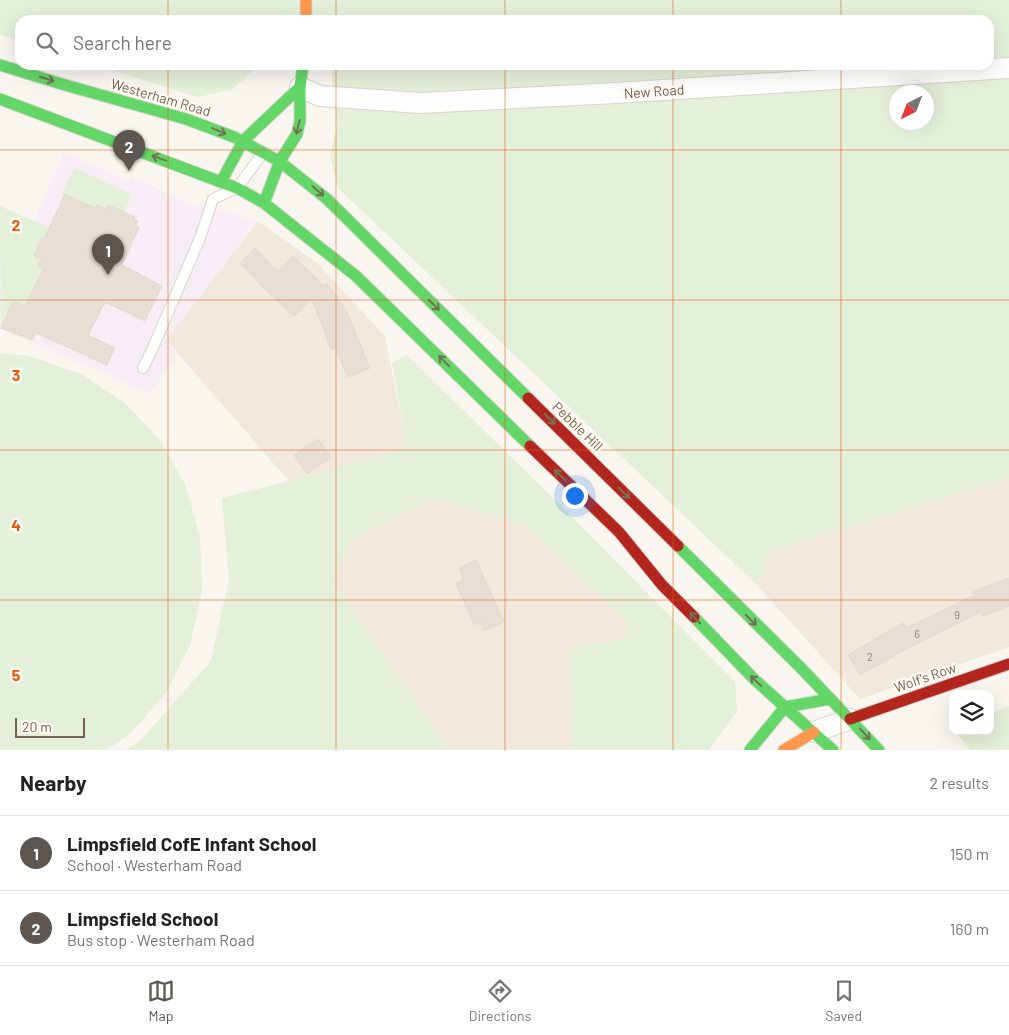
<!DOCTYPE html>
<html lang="en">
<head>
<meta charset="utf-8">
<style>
  :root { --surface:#fff; --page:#f6f6f6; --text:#222; --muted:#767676; --line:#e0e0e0; --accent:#5d554f }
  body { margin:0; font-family:Barlow,sans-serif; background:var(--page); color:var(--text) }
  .controls { position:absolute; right:15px; bottom:15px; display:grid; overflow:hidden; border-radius:10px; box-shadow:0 5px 20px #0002 }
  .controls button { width:45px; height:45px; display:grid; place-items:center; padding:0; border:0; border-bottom:1px solid var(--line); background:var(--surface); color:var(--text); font:25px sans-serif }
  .compass { position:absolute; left:889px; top:85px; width:45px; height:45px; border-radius:50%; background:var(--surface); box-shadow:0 5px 20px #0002; rotate:222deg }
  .scale { position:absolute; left:15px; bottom:12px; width:70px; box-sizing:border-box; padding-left:5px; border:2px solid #785f4e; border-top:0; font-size:14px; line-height:18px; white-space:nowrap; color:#785f4e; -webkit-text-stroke:4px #fffaf2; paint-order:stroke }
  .you { position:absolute; left:574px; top:495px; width:18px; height:18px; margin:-12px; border:4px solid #fff; border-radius:50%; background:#1a73e8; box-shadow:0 0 0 8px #1a73e833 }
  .badge { display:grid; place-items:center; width:32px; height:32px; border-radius:50%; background:var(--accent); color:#fff; font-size:16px; font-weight:700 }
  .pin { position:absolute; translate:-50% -41px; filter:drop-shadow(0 1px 2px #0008) }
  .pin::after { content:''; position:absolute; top:26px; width:18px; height:15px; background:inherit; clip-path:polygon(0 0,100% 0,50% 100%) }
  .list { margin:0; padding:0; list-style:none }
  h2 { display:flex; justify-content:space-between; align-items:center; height:65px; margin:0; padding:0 20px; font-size:21px }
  h2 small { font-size:16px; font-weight:400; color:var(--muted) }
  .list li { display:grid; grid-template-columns:32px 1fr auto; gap:15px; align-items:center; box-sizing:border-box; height:75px; padding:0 20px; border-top:1px solid var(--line) }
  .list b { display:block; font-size:19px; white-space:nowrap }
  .list p { margin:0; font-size:16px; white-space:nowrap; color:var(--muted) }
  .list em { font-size:16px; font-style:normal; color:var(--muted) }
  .icon { flex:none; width:28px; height:28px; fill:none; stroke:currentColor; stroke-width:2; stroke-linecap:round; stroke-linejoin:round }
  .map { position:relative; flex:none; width:1009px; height:750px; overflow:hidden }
  .search { position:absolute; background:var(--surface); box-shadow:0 5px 20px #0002; left:15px; right:15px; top:15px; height:55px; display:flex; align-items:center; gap:12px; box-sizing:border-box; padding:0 18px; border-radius:15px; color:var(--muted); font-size:19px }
  .sheet { height:215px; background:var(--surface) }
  nav { display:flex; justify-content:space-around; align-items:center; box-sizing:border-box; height:70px; border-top:1px solid var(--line); background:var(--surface); font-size:14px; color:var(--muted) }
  nav a { display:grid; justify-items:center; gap:2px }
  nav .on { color:var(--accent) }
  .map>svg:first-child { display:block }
  .residential { fill:#f1e9dd }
  .education { fill:#f6eef4 }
  .green { fill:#e5f0da; fill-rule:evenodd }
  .building { fill:#e5dfd6; stroke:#e1dad1 }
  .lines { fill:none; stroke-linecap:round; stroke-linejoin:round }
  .lane-casing { stroke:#d8d3cd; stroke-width:12 }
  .street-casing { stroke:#d8d3cd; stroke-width:22 }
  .fast-casing { stroke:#d8d3cd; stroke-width:13 }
  .slow-casing { stroke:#d8d3cd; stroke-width:13 }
  .jam-casing { stroke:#d8d3cd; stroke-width:13 }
  .lane { stroke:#fefefd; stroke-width:10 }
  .street { stroke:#fefefd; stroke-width:20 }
  .fast { stroke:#63d668; stroke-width:11 }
  .slow { stroke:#ff974d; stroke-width:11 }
  .jam { stroke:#b3261e; stroke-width:11 }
  .oneway { stroke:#757152 }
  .grid { fill:none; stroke:#e8590c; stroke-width:1; stroke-opacity:0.55 }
  .labels { text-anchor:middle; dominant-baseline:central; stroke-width:5; stroke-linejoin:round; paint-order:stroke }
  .number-label { font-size:11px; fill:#958172 }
  .street-label { font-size:14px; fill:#785f4e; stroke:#fffaf2 }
  .grid-label { font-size:16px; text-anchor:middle; font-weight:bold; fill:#e8590c; stroke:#fffaf2; stroke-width:5; stroke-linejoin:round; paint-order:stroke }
</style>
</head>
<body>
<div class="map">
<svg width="1009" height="750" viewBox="0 0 1009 750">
  <rect width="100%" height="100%" fill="#f8f6ef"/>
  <path class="residential" d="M258,221L317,263L385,336L407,447L289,481L166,340Z
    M1009,478V647L860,699L757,585L771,551Z
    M432,499L524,524L628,623L624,640L569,648L573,750H449L350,607L335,579L350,540Z"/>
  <path class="education" d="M64,152L128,181L131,175L195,208L202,205L257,221L166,340L177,354L150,394L109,375L0,329V206L34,221Z"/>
  <path class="green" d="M0,0H1009V478L771,551L757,585L338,188L330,155L337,125L330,65H989V20H20V41L0,35ZM896,92H926V122H896Z
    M95,65H259L232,90L197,97Z
    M74,168L132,194L124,212L109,205L106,209L93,213L83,203L62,193Z
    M0,206L50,228L44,239H42L34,256L41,259L38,266L43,269L39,279L36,312L13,301L1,327Z
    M0,353L29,356L81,374L126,404L160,440L185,484L200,536L202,591L190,645L167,691L133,731L107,750H0Z
    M407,355L566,511L735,682L737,711L709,750H573L569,648L623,640L628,623L524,524L432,499L350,540L335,579L350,607L449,750H126L141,740L211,661L229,579L222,498L289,481L407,447L392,363Z
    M1009,706V750H970L956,731H990V713Z"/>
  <path class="building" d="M65,194L95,208L97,205L106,209L108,205L135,217L134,219L138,221L136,226L139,228L122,265L162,286L145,321L105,302L88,335L115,348L107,365L36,333L32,340L1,328L13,301L25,307L43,269L38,266L41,259L34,256L42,238L44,239Z
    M255,248L278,272L293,256L323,285L328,284L348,314L370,368L348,377L335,348L331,350L312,298L294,316L267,291L240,263Z
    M318,439L331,457L307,474L294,455Z
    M476,560L504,622L484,631L480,622L474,625L456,583L464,580L459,568Z
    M1009,578V606L983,616L981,612L908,648L860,675L848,655L903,623L906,628L975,595L973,592Z"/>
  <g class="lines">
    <g class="lane-casing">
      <path id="lane" d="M143,368L152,350L200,238L213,199L237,188L263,153"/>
    </g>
    <g class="street-casing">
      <path id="street" d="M300,87L320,96L420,103L616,93L1009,68
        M814,732L850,719"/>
    </g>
    <g class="fast-casing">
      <path id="fast" d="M0,65L65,85L186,119L234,137L279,161L327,199L528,398
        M0,99L237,188L264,203L356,276L530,446
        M221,182L243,141L300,87
        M264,203L280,161L297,134L300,121V87L303,65
        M678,546L802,669L879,750
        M694,617L755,680L833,750
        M750,750L785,707L830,699"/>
    </g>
    <g class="slow-casing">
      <path id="slow" d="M306,0V20
        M784,750L814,732"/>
    </g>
    <g class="jam-casing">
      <path id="jam" d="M528,398L678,546
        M530,446L619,532L662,585L694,617
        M850,719L1009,664"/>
    </g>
    <use href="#lane" class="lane"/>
    <use href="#street" class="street"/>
    <use href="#fast" class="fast"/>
    <use href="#slow" class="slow"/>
    <use href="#jam" class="jam"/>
  </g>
  <defs><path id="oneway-shaft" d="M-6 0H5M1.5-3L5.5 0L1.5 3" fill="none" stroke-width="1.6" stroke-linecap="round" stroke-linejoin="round" transform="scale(1.25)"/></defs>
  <g class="oneway">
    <use href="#oneway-shaft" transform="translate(47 79) rotate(17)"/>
    <use href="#oneway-shaft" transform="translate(298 127) rotate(103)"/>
    <use href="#oneway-shaft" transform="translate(219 131) rotate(23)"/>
    <use href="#oneway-shaft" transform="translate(159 158) rotate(-160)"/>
    <use href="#oneway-shaft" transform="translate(318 191) rotate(41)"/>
    <use href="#oneway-shaft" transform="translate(434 305) rotate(45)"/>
    <use href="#oneway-shaft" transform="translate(444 361) rotate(-134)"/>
    <use href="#oneway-shaft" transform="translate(550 419) rotate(44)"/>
    <use href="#oneway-shaft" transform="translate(560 475) rotate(-136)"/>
    <use href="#oneway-shaft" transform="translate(624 493) rotate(45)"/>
    <use href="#oneway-shaft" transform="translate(695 618) rotate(-134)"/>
    <use href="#oneway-shaft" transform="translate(751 620) rotate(45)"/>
    <use href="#oneway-shaft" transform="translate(756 681) rotate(-137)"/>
    <use href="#oneway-shaft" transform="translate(865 734) rotate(47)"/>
  </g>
  <path class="grid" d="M168,0V20M336,0V20M505,0V20M673,0V20M841,0V20M168,65V750M336,65V750M505,65V750M673,65V750M841,65V750M0,150H1009M0,300H1009M0,450H1009M0,600H1009"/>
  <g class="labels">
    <g class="number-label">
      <text x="957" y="614">9</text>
      <text x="917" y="633">6</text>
      <text x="870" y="656">2</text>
    </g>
    <g class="street-label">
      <text transform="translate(654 91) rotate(-4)">New Road</text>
      <text transform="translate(161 97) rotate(16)">Westerham Road</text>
      <text transform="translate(578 426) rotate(44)">Pebble Hill</text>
      <text transform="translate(925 677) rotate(-19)">Wolf's Row</text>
    </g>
  </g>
  <g class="grid-label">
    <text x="16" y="231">2</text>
    <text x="16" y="381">3</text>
    <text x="16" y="531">4</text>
    <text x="16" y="681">5</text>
  </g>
</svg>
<div class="controls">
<button><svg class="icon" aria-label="layers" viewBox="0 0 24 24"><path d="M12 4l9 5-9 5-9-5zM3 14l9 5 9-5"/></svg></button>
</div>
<svg class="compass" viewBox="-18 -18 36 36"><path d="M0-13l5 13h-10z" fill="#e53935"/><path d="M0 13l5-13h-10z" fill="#767676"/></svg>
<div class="scale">20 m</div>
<div class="you"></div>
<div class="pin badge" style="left:108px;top:275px">1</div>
<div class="pin badge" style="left:129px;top:171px">2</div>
<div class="search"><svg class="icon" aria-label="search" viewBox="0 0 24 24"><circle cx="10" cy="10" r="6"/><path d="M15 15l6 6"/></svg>Search here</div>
</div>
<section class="sheet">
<h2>Nearby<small>2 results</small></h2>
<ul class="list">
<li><span class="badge">1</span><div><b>Limpsfield CofE Infant School</b><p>School · Westerham Road</p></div><em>150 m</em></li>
<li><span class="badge">2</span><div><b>Limpsfield School</b><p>Bus stop · Westerham Road</p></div><em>160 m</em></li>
</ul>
</section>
<nav>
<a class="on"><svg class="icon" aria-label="map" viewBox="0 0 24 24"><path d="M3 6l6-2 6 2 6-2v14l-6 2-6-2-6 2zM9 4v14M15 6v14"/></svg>Map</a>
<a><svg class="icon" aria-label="directions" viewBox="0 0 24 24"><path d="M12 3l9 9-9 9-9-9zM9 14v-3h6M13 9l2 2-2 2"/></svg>Directions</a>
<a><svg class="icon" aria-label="saved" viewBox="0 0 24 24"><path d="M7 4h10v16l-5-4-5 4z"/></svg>Saved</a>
</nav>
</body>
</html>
